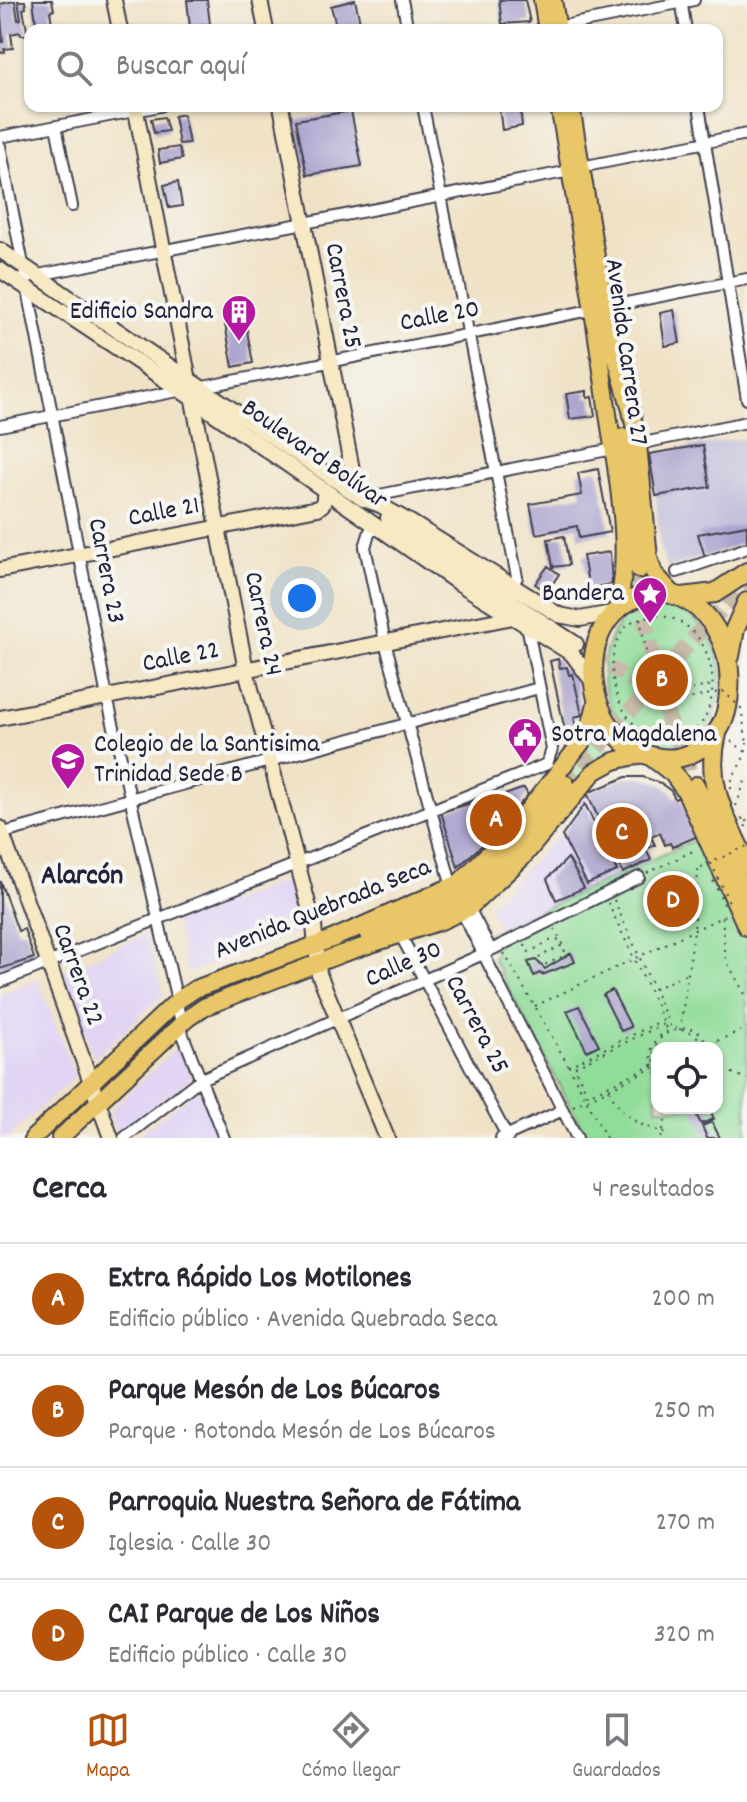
<!DOCTYPE html>
<html lang="es">
<head>
<meta charset="utf-8">
<style>
  :root { --surface:#fff; --page:#f7f7f7; --text:#2b2b33; --muted:#7c7c81; --line:#e1e1e2; --accent:#b45309 }
  body { margin:0; font-family:Dekko,sans-serif; background:var(--page); color:var(--text) }
  .controls { position:absolute; right:24px; bottom:24px; display:grid; overflow:hidden; border-radius:16px; box-shadow:0 2px 6px #0004 }
  .controls button { width:72px; height:72px; display:grid; place-items:center; padding:0; border:0; border-bottom:2px solid var(--line); background:var(--surface); color:var(--text); font:40px sans-serif }
  .you { position:absolute; left:302px; top:598px; width:28px; height:28px; margin:-20px; border:6px solid #fff; border-radius:50%; background:#1a73e8; box-shadow:0 0 0 12px #1a73e833 }
  .badge { display:grid; place-items:center; width:52px; height:52px; border-radius:50%; background:var(--accent); color:#fff; font-size:26px; font-weight:700 }
  .pin { position:absolute; translate:-50% -50%; border:4px solid #fff; box-shadow:0 2px 8px #0006 }
  .list { margin:0; padding:0; list-style:none }
  h2 { display:flex; justify-content:space-between; align-items:center; height:104px; margin:0; padding:0 32px; font-size:34px }
  h2 small { font-size:26px; font-weight:400; color:var(--muted) }
  .list li { display:grid; grid-template-columns:52px 1fr auto; gap:24px; align-items:center; box-sizing:border-box; height:112px; padding:0 32px; border-top:2px solid var(--line) }
  .list b { display:block; font-size:30px; white-space:nowrap }
  .list p { margin:0; font-size:26px; white-space:nowrap; color:var(--muted) }
  .list em { font-size:26px; font-style:normal; color:var(--muted) }
  .icon { flex:none; width:44px; height:44px; fill:none; stroke:currentColor; stroke-width:2; stroke-linecap:round; stroke-linejoin:round }
  .map { position:relative; flex:none; width:747px; height:1138px; overflow:hidden }
  .search { position:absolute; background:var(--surface); box-shadow:0 2px 6px #0004; left:24px; right:24px; top:24px; height:88px; display:flex; align-items:center; gap:20px; box-sizing:border-box; padding:0 28px; border-radius:16px; color:var(--muted); font-size:30px }
  .sheet { height:552px; background:var(--surface) }
  nav { display:flex; justify-content:space-around; align-items:center; box-sizing:border-box; height:112px; border-top:2px solid var(--line); background:var(--surface); font-size:22px; color:var(--muted) }
  nav a { display:grid; justify-items:center; gap:4px }
  nav .on { color:var(--accent) }
  .map>svg:first-child { display:block }
  .built { fill:#e1d4f4 }
  .industrial { fill:#c5c0db }
  .green { fill:#90dc99; stroke:#597f6a; stroke-width:2; fill-rule:evenodd }
  .building { fill:#aaa2cd }
  .lines { fill:none; stroke-linecap:round; stroke-linejoin:round }
  .secondary-tunnel { stroke:#c7bcaa; stroke-width:14; stroke-dasharray:14 7; stroke-linecap:butt }
  .primary-tunnel { stroke:#c7bcaa; stroke-width:16; stroke-dasharray:16 8; stroke-linecap:butt }
  .street-casing { stroke:#413f50; stroke-width:14 }
  .secondary-casing { stroke:#413f50; stroke-width:18 }
  .primary-casing { stroke:#413f50; stroke-width:20 }
  .highway-casing { stroke:#413f50; stroke-width:22 }
  .path { stroke:#413f50; stroke-width:2; stroke-dasharray:2 6; stroke-linecap:butt }
  .street { stroke:#fff; stroke-width:10 }
  .secondary { stroke:#f6e9c3; stroke-width:14 }
  .primary { stroke:#e9c769; stroke-width:16 }
  .highway { stroke:#e9c769; stroke-width:18 }
  .path-bridge { stroke:#413f50; stroke-width:2; stroke-dasharray:2 6; stroke-linecap:butt }
  .labels { text-anchor:middle; dominant-baseline:central; stroke-width:8; stroke-linejoin:round; paint-order:stroke }
  .street-label { font-size:26px; fill:#22223b; stroke:#f6f6f2 }
  .poi-label { font-size:26px; fill:#22223b; stroke:#f6f6f2; text-anchor:end }
  .neighbourhood-label { font-size:28px; font-weight:bold; fill:#22223b; stroke:#f6f6f2 }
</style>
</head>
<body>
<div class="map">
<svg width="747" height="1138" viewBox="0 0 747 1138">
  <rect width="100%" height="100%" fill="#f6f6f2"/>
  <filter id="ink" filterUnits="userSpaceOnUse"><feTurbulence type="fractalNoise" baseFrequency=".0125" numOctaves="2"/><feDisplacementMap in="SourceGraphic" scale="16" xChannelSelector="R" yChannelSelector="G"/><feConvolveMatrix kernelMatrix="1 2 1 2 8 2 1 2 1" color-interpolation-filters="sRGB"/></filter>
  <filter id="wash" filterUnits="userSpaceOnUse"><feTurbulence type="fractalNoise" baseFrequency=".006" numOctaves="4" result="noise"/><feDisplacementMap in="SourceGraphic" scale="32" xChannelSelector="R" yChannelSelector="G"/><feGaussianBlur stdDeviation="1.8" result="paint"/><feColorMatrix in="noise" values="0 0 0 0 0 0 0 0 0 0 0 0 0 0 0 0 0 1.4 0 .05"/><feComposite in="paint" operator="in"/></filter>
  <g filter="url(#wash)">
    <rect width="100%" height="100%" fill="#f0e2c6"/>
    <path class="built" d="M587,793L623,873L499,928L489,906L563,830Z
      M287,880L302,930L187,973L175,922Z
      M146,934L164,994L94,1058L63,971Z
      M38,979L75,1076L8,1138H0V994Z
      M178,1046L192,1078L117,1133L109,1112Z
      M198,1089L219,1138H134Z"/>
    <path class="industrial" d="M743,438L747,462V542L668,568L660,549L656,496L649,454Z"/>
    <path class="green" d="M652,602C698,606 729,648 720,694C699,802 580,732 607,647C615,623 628,610 652,602Z
      M595,732L614,755L573,786L561,776Z
      M701,837L747,938V1138H587L492,957L496,954L486,935ZM657,1048H717V1108H657Z"/>
    <g id="blocks">
      <path class="building" d="M33,0H52L54,10L50,11L53,30H37Z
        M187,0H207L210,24L190,27Z
        M355,0L362,30H337L331,6Z
        M499,0H525L530,22L502,24Z
        M15,1L18,20L21,19L18,1H25L26,8L23,9L28,35H21L20,32L11,34L13,48L4,49L5,52L0,53V42H3L0,4Z
        M499,106H520L522,126L502,130Z
        M351,111L362,166L307,175L296,120Z
        M183,114L189,143L179,144L174,116Z
        M164,117L168,131L154,133L151,119Z
        M179,147L182,159L160,163L158,150Z
        M178,182L182,206L169,208L164,185Z
        M674,310L680,343L665,346L660,313Z
        M245,320L253,363L233,367L225,324Z
        M587,391V398L592,397L595,416L570,419L566,394Z
        M703,445L710,487L656,496L649,454Z
        M598,469L610,532L579,538L577,526L536,534L530,504L582,495L578,473Z
        M747,525V542L705,557L698,534Z
        M564,536L569,565L553,567L548,539Z
        M610,552L612,584L589,588L583,556Z
        M548,566L559,574L547,592L535,584Z
        M558,659L560,668L567,667L569,675L573,674L582,715L574,717L576,728L565,731L550,661Z
        M626,777H643L660,783L671,791L675,799L680,797L698,836L672,847L670,843L665,845L660,833L651,837L655,845L646,849L651,860L623,873L587,793Z
        M524,788L528,795L492,836L458,867L441,812L479,801L480,804Z
        M585,804L617,871L587,884L562,836Z
        M568,858L584,888L556,900L547,879Z
        M0,881L18,931L24,929L34,958L0,969Z
        M677,893L681,905L669,909L664,898Z
        M571,953L575,962L542,975L540,973L534,976L528,962L536,960L545,969Z
        M612,990L631,1027L621,1031L603,995Z
        M579,1006L599,1045L587,1051L567,1011Z
        M693,1108H709L714,1119L701,1124Z
        M712,1122L720,1138H707L702,1126Z"/>
    </g>
  </g>
  <g filter="url(#ink)">
    <use href="#blocks" fill-opacity="0" stroke="#413f50" stroke-width="2"/>
    <g class="lines">
      <path class="secondary-tunnel" d="M576,644L661,700"/>
      <path class="primary-tunnel" d="M639,570L644,616L661,700L696,785
        M566,784L700,631L747,585"/>
      <g class="street-casing">
        <path id="street" d="M402,0L408,30
          M681,0L686,30
          M558,27L694,0
          M423,106L517,577L512,587
          M699,106L747,399
          M56,126L72,206
          M0,137L160,106
          M0,146L107,697L175,992L183,1035L224,1138
          M581,167L747,134
          M33,276L570,171
          M198,388L747,279
          M0,426L183,390
          M638,444L747,422
          M364,498L613,449
          M379,529L370,531L365,547L385,642L452,887
          M677,572L747,548
          M0,834L539,688
          M469,908L491,950
          M462,912L577,1138
          M401,936L508,1138
          M0,982L547,764L552,749L527,625
          M124,1138L199,1080L483,954L639,877
          M501,1138L563,1110"/>
      </g>
      <g class="secondary-casing">
        <path id="secondary" d="M114,0L120,30
          M260,0L266,30
          M135,106L246,670L314,926L319,974L387,1138
          M281,106L357,495
          M0,250L363,499L380,505L410,522L559,615L580,619L612,613
          M0,270L180,390L454,580L572,654L593,682
          M388,518L429,548L576,644
          M0,570L318,508L323,504L325,491
          M0,718L513,617
          M0,828L111,1138"/>
      </g>
      <g class="primary-casing">
        <path id="primary" d="M542,0L547,30
          M553,0L558,30
          M559,106C577,208 594,311 608,414C617,475 632,547 618,607
          M571,106L608,329L631,410L638,444L649,558L654,573L673,594
          M623,437L639,570
          M696,785L747,896
          M367,932C397,925 428,916 455,901C500,874 533,824 566,784
          M33,1138L177,1001L195,989L332,939L459,883L512,830L582,742L591,723L597,700
          M60,1138L188,1018L204,1007L341,954L441,921L469,908L522,858L594,772L614,761L643,754"/>
      </g>
      <g class="highway-casing">
        <path id="highway" d="M662,592C710,600 733,647 729,692C728,708 724,725 713,737C699,752 681,761 660,758C575,745 566,598 662,592Z
          M682,597L715,593L747,572
          M730,656L735,629L747,602
          M717,734C704,784 726,819 747,864
          M652,757L673,773L687,792L747,926"/>
      </g>
      <path class="path" d="M657,615C667,617 677,619 685,625C715,646 721,697 700,725C694,732 683,737 674,739C620,746 593,658 628,625C636,617 647,617 657,615Z
        M640,618L650,672L642,674
        M639,665L645,707L676,702
        M645,699L713,685
        M731,741L746,752
        M731,789C730,772 746,764 747,743
        M736,806L747,776
        M747,822L744,817L742,818L747,829
        M647,873L695,850
        M614,900L671,1028L695,1029L703,1037L709,1048
        M608,903L663,1020
        M722,917L726,960L747,998
        M525,945L526,951L530,952L549,941L559,940L561,946L541,956L537,961L542,966L562,957L565,950L555,929
        M504,953L568,1065
        M654,989L688,973
        M535,1006L726,915
        M665,1026L668,1033
        M680,1030L694,931L698,870L701,867
        M710,1044L747,1028
        M653,1065L588,1095L574,1067L664,1024
        M717,1067L747,1079
        M657,1069C642,1033 688,1014 706,1048
        M657,1073C647,1056 650,1041 667,1031
        M609,1090C621,1114 637,1127 663,1131L666,1138
        M573,1106L655,1067
        M606,1138L569,1066L663,1020
        M661,1138L668,1108"/>
      <use href="#street" class="street"/>
      <use href="#secondary" class="secondary"/>
      <use href="#primary" class="primary"/>
      <use href="#highway" class="highway"/>
      <path class="path-bridge" d="M676,702L723,691L741,708L747,743
        M711,863L729,902L724,904L711,876
        M701,867L747,846"/>
    </g>
  </g>
  <defs>
    <g id="building-pin" transform="scale(1.8)"><path d="M0 17L-7.5 6A9.5 9.5 0 1 1 7.5 6Z" fill="#b5179e" stroke="#f6f6f2"/><path d="M-4-6H4V6H1V3H-1V6H-4ZM-2.5-4.3h1.7v1.8h-1.7ZM.8-4.3h1.7v1.8H.8ZM-2.5-1h1.7V.8h-1.7ZM.8-1h1.7V.8H.8Z" fill="#fff"/></g>
    <g id="sight-pin" transform="scale(1.8)"><path d="M0 17L-7.5 6A9.5 9.5 0 1 1 7.5 6Z" fill="#b5179e" stroke="#f6f6f2"/><path d="M0-6L1.8-2.2L6-1.7L2.9 1.2L3.7 5.4L0 3.3L-3.7 5.4L-2.9 1.2L-6-1.7L-1.8-2.2Z" fill="#fff"/></g>
    <g id="civic-pin" transform="scale(1.8)"><path d="M0 17L-7.5 6A9.5 9.5 0 1 1 7.5 6Z" fill="#b5179e" stroke="#f6f6f2"/><path d="M-.6-6.5H3V-4.5H.6V-3L4-1V1h2V6H-6V1h2V-1L-.6-3ZM-1.2 2.5V6h2.4V2.5Z" fill="#fff"/></g>
    <g id="school-pin" transform="scale(1.8)"><path d="M0 17L-7.5 6A9.5 9.5 0 1 1 7.5 6Z" fill="#b5179e" stroke="#f6f6f2"/><path d="M0-5L7-2L0 1L-7-2ZM-4 1L0 2.5L4 1V4Q0 6-4 4Z" fill="#fff"/></g>
  </defs>
  <g fill-rule="evenodd">
    <use href="#building-pin" x="239" y="312"/>
    <use href="#sight-pin" x="650" y="594"/>
    <use href="#civic-pin" x="525" y="735"/>
    <use href="#school-pin" x="68" y="760"/>
  </g>
  <g class="labels">
    <g class="street-label">
      <text transform="translate(342 296) rotate(79)">Carrera 25</text>
      <text transform="translate(440 317) rotate(-11)">Calle 20</text>
      <text transform="translate(625 352) rotate(82)">Avenida Carrera 27</text>
      <text transform="translate(314 455) rotate(35)">Boulevard Bolívar</text>
      <text transform="translate(164 513) rotate(-11)">Calle 21</text>
      <text transform="translate(105 571) rotate(79)">Carrera 23</text>
      <text transform="translate(262 624) rotate(78)">Carrera 24</text>
      <text transform="translate(181 658) rotate(-11)">Calle 22</text>
      <text transform="translate(323 910) rotate(-22)">Avenida Quebrada Seca</text>
      <text transform="translate(404 965) rotate(-24)">Calle 30</text>
      <text transform="translate(77 975) rotate(70)">Carrera 22</text>
      <text transform="translate(476 1025) rotate(62)">Carrera 25</text>
    </g>
    <g class="poi-label">
      <text x="213" y="312">Edificio Sandra</text>
      <text x="624" y="594">Bandera</text>
      <text x="551" y="735" text-anchor="start">Sotra Magdalena</text>
      <text x="94" y="745" text-anchor="start">Colegio de la Santisima<tspan x="94" dy="30">Trinidad Sede B</tspan></text>
    </g>
    <g class="neighbourhood-label">
      <text x="82" y="878">Alarcón</text>
    </g>
  </g>
</svg>
<div class="controls">
<button><svg class="icon" aria-label="locate" viewBox="0 0 24 24"><circle cx="12" cy="12" r="6"/><path d="M12 2v4M12 18v4M2 12h4M18 12h4"/></svg></button>
</div>
<div class="you"></div>
<div class="pin badge" style="left:496px;top:820px">A</div>
<div class="pin badge" style="left:662px;top:680px">B</div>
<div class="pin badge" style="left:622px;top:833px">C</div>
<div class="pin badge" style="left:673px;top:901px">D</div>
<div class="search"><svg class="icon" aria-label="search" viewBox="0 0 24 24"><circle cx="10" cy="10" r="6"/><path d="M15 15l6 6"/></svg>Buscar aquí</div>
</div>
<section class="sheet">
<h2>Cerca<small>4 resultados</small></h2>
<ul class="list">
<li><span class="badge">A</span><div><b>Extra Rápido Los Motilones</b><p>Edificio público · Avenida Quebrada Seca</p></div><em>200 m</em></li>
<li><span class="badge">B</span><div><b>Parque Mesón de Los Búcaros</b><p>Parque · Rotonda Mesón de Los Búcaros</p></div><em>250 m</em></li>
<li><span class="badge">C</span><div><b>Parroquia Nuestra Señora de Fátima</b><p>Iglesia · Calle 30</p></div><em>270 m</em></li>
<li><span class="badge">D</span><div><b>CAI Parque de Los Niños</b><p>Edificio público · Calle 30</p></div><em>320 m</em></li>
</ul>
</section>
<nav>
<a class="on"><svg class="icon" aria-label="map" viewBox="0 0 24 24"><path d="M3 6l6-2 6 2 6-2v14l-6 2-6-2-6 2zM9 4v14M15 6v14"/></svg>Mapa</a>
<a><svg class="icon" aria-label="directions" viewBox="0 0 24 24"><path d="M12 3l9 9-9 9-9-9zM9 14v-3h6M13 9l2 2-2 2"/></svg>Cómo llegar</a>
<a><svg class="icon" aria-label="saved" viewBox="0 0 24 24"><path d="M7 4h10v16l-5-4-5 4z"/></svg>Guardados</a>
</nav>
</body>
</html>
